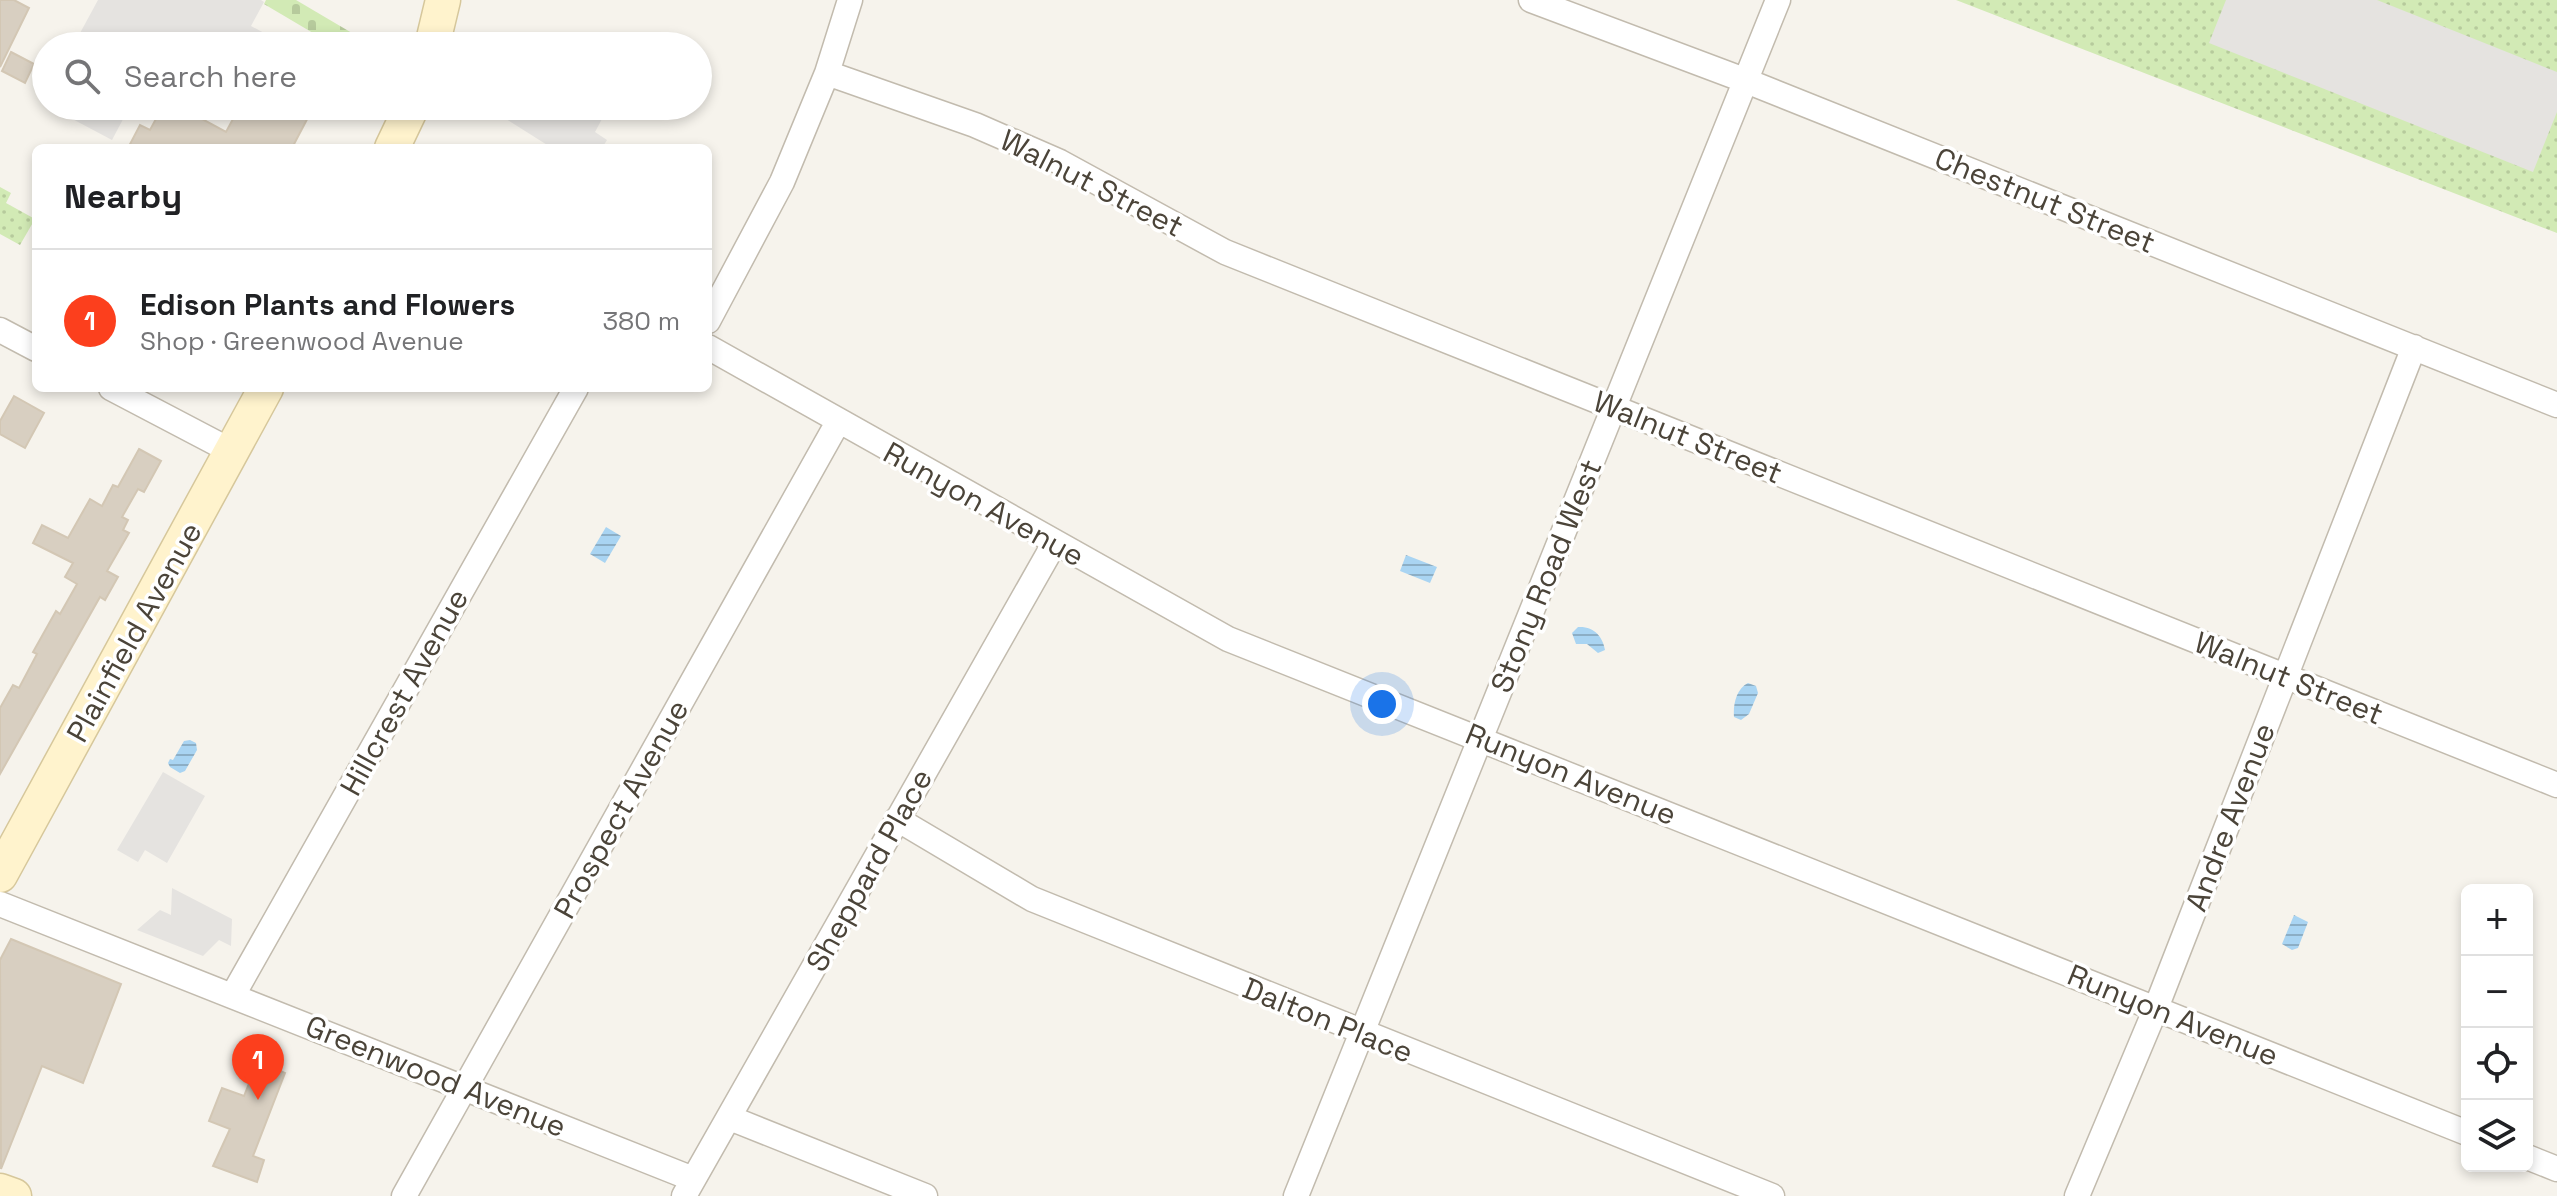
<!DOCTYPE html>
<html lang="en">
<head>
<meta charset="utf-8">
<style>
  :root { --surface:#fff; --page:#f6f6f6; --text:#202124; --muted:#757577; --line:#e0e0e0; --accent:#fc3f1d }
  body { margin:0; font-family:"Space Grotesk",sans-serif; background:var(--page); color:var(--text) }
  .controls { position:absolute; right:24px; bottom:24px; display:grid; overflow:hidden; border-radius:12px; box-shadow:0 4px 12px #0003 }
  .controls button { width:72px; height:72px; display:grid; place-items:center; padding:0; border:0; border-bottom:2px solid var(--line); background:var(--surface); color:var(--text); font:40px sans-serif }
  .you { position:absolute; left:1382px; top:704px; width:28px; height:28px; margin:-20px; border:6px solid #fff; border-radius:50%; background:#1a73e8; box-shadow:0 0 0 12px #1a73e833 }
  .badge { display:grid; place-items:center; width:52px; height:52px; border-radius:50%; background:var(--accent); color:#fff; font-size:26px; font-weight:700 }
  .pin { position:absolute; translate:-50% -66px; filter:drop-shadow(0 2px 4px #0008) }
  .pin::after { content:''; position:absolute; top:42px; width:28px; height:24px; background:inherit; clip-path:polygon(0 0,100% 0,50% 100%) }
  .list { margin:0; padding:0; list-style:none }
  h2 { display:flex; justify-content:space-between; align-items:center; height:104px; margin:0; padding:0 32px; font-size:34px }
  h2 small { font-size:26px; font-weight:400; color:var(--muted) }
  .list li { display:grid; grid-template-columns:52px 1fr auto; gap:24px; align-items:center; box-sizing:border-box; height:144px; padding:0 32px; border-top:2px solid var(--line) }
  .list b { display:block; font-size:30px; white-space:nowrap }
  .list p { margin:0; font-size:26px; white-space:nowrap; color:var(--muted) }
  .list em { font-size:26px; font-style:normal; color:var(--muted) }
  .icon { flex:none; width:44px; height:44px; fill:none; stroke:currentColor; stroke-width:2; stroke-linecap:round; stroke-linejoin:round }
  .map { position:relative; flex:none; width:2557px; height:1196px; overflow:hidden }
  .search { position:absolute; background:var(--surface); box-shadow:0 4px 12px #0003; left:32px; top:32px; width:680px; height:88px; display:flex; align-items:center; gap:20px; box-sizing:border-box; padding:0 28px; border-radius:44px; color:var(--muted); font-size:30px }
  .panel { position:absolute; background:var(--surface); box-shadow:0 4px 12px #0003; left:32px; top:144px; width:680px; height:248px; border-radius:12px }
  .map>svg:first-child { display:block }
  .cemetery { fill:url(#cemetery-stones) }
  .park { fill:url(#park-dots) }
  .parking { fill:#e5e3e0 }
  .water { fill:url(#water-rules) }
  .building { fill:#d8cfc1; stroke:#d3c7b4; stroke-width:2 }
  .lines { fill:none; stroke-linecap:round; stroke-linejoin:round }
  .minor-casing { stroke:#c2bbae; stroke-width:27 }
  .secondary-casing { stroke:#d6c79b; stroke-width:37 }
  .minor { stroke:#fff; stroke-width:24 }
  .secondary { stroke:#fff3cd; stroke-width:34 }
  .labels { text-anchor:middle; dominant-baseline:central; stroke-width:7; stroke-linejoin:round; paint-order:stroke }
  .street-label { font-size:30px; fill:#4b4439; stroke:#fff }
</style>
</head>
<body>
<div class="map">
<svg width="2557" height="1196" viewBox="0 0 2557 1196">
  <defs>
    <pattern id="cemetery-stones" width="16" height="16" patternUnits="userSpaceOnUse" patternTransform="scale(2)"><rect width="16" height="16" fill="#d2eab5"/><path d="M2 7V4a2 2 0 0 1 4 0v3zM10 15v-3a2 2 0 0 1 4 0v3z" fill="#b6ca9c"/></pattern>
    <pattern id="park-dots" width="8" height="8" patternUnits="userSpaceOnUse" patternTransform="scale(2)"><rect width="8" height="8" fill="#d2eab5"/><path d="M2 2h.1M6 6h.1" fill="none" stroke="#b6ca9c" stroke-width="1.8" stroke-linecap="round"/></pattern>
    <pattern id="water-rules" width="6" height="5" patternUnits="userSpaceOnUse" patternTransform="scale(2)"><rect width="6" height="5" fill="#a9d4f2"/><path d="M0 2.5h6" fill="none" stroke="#8caec5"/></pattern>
  </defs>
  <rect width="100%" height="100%" fill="#f6f3ec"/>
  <path class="cemetery" d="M266,0H296L374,46H335L264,4Z"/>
  <path class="park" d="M1956,0H2557V233Z
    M0,187L11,193L6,203L35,219L20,245L0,234Z"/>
  <path class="parking" d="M98,0H261L264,2L251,26L288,46H73Z
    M2226,0H2377L2557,72V112L2533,172L2209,43Z
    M48,106H130L112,140Z
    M514,106H609L595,132L607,140L602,148H552L506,119Z
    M163,772L205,796L167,863L145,850L138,862L117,850Z
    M172,888L232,919L231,946L219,940L203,956L137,930L160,910L171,915Z"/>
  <path class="water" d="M606,527L621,536L605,563L590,554Z
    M1406,555L1437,567L1430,583L1400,571Z
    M1578,627C1594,626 1603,637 1605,650L1598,653L1587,644H1576L1572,633Z
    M1748,683L1756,686L1758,693L1749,714L1741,720L1734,717C1733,705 1736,689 1748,683Z
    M190,740L196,743L197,750L185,771L180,773L170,767L168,763L170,759L173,760L184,741Z
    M2294,915L2308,922L2298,948L2292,950L2282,944Z"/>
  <path class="building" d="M0,0H14L29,8L0,67Z
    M11,52L34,64L25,83L2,71Z
    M163,106H178L226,132L240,106H314L292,148H128L140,125L150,130Z
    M14,396L44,413L25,448L0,434V421Z
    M139,449L161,461L144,492L138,489L122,517L128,520L123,530L129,533L107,571L118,577L105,600L100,597L0,774V708L13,685L19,688L37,654L33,652L56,611L60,614L77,584L65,577L73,563L33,543L42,525L68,538L90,499L102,506L113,485L118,487Z
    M11,939L121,984L83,1083L42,1066L1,1169L0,960Z
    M258,1061L285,1073L253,1156L264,1160L257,1182L213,1166L230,1129L209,1121L222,1088L244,1096Z"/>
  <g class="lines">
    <g class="minor-casing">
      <path id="minor" d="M1531,0L1744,80L2557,405
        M827,73L975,125L1060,162L1225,252L2557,785
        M708,321L782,182L827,73L850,0
        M0,330L36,349
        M708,347L1228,639L2467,1133
        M111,388L233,452
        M897,819L1032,899L1772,1196
        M0,904L693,1179
        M233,995L576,388
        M730,1118L925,1196
        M2527,1157L2557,1169
        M404,1196L838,422
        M684,1196L1054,544
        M1296,1196L1778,0
        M2077,1196L2156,1008L2414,347"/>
    </g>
    <g class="secondary-casing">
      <path id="secondary" d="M432,46L443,0
        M392,148L412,106
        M0,875L266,388
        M0,1191L14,1196"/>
    </g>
    <use href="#minor" class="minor"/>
    <use href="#secondary" class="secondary"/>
  </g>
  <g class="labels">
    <g class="street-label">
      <text transform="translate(1092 183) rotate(27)">Walnut Street</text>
      <text transform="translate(2045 200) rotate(22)">Chestnut Street</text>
      <text transform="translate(1688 437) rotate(22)">Walnut Street</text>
      <text transform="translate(984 504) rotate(29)">Runyon Avenue</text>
      <text transform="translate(1546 576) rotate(-68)">Stony Road West</text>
      <text transform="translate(134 632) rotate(-61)">Plainfield Avenue</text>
      <text transform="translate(2289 678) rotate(22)">Walnut Street</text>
      <text transform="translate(404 692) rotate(-61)">Hillcrest Avenue</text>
      <text transform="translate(1571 774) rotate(22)">Runyon Avenue</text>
      <text transform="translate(621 809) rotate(-61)">Prospect Avenue</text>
      <text transform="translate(2230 817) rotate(-69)">Andre Avenue</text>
      <text transform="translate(869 870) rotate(-61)">Sheppard Place</text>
      <text transform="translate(2173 1015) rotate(22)">Runyon Avenue</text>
      <text transform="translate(1328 1020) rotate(22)">Dalton Place</text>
      <text transform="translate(436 1076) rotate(22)">Greenwood Avenue</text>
    </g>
  </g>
</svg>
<div class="controls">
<button>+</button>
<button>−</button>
<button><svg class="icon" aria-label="locate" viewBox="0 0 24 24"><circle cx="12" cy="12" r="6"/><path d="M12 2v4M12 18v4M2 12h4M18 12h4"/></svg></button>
<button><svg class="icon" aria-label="layers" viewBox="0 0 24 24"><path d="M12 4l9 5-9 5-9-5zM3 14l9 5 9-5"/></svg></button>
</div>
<div class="you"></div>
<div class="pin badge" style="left:258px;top:1100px">1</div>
<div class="search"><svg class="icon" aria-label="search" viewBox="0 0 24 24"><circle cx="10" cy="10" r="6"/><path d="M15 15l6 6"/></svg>Search here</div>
<section class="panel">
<h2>Nearby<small></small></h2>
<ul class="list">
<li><span class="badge">1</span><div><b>Edison Plants and Flowers</b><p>Shop · Greenwood Avenue</p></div><em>380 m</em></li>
</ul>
</section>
</div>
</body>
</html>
